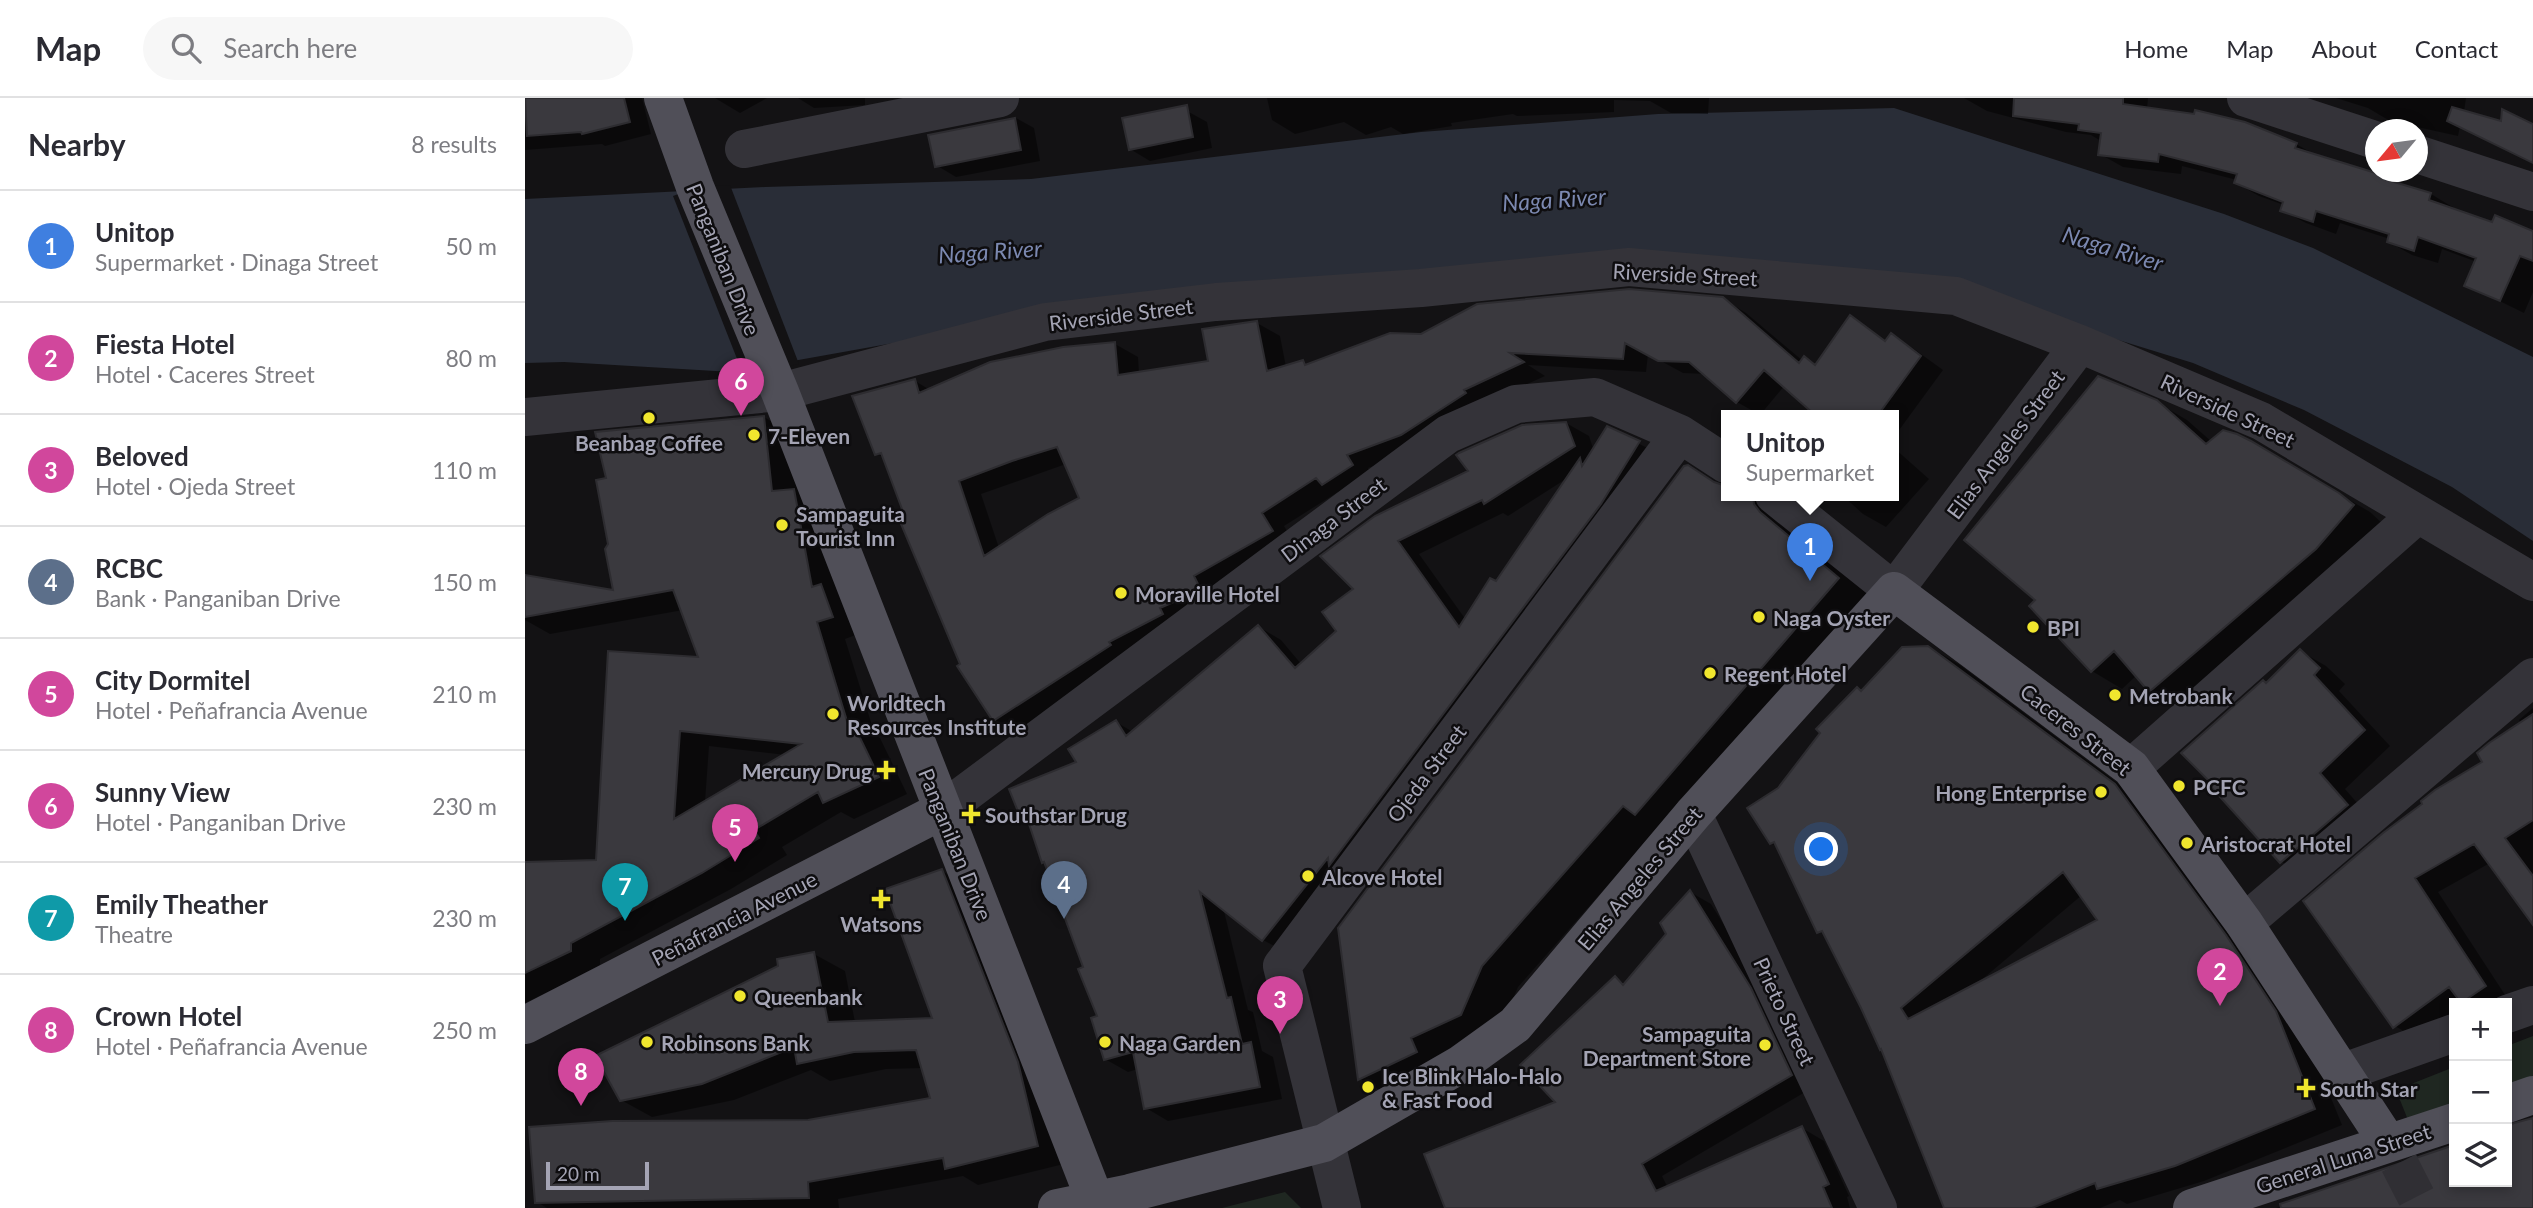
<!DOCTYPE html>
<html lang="en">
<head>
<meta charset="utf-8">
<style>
  :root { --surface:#fff; --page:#f7f7f7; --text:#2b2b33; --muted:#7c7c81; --line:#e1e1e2; --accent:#0f766e }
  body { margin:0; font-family:Lato,sans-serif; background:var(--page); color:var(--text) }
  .controls { position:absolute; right:21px; bottom:21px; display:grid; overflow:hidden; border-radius:0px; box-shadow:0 4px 10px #0003 }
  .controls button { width:63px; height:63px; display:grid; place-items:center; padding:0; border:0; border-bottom:2px solid var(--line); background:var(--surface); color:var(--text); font:35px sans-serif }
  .compass { position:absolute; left:1840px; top:21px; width:63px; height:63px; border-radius:50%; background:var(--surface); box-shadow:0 4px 10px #0003; rotate:241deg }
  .scale { position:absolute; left:21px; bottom:18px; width:103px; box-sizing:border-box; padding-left:7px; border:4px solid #a4a4b4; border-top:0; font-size:19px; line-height:24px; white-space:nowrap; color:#a4a4b4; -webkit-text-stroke:5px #0e0d0f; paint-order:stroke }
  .you { position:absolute; left:1297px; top:752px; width:24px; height:24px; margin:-18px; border:5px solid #fff; border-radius:50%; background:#1a73e8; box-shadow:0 0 0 10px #1a73e833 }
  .badge { display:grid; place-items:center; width:46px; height:46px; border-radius:50%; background:var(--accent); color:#fff; font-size:23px; font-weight:700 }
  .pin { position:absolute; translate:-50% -58px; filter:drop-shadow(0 2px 4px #0008) }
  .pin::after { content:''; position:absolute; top:37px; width:24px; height:21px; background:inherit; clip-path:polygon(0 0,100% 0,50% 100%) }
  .popup { position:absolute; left:1196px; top:312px; width:178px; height:91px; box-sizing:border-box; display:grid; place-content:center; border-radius:0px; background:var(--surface); filter:drop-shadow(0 2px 5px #0005); font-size:23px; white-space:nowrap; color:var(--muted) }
  .popup b { font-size:26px; color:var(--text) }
  .popup::after { content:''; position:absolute; left:50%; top:100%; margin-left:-14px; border:14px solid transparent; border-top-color:var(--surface) }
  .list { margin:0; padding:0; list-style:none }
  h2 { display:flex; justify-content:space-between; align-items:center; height:91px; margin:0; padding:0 28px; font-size:30px }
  h2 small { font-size:23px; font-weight:400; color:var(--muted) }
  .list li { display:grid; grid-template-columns:46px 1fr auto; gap:21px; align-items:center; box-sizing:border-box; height:112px; padding:0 28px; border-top:2px solid var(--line) }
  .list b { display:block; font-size:26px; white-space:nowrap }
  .list p { margin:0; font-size:23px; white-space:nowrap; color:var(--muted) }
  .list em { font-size:23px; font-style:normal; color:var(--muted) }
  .icon { flex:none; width:38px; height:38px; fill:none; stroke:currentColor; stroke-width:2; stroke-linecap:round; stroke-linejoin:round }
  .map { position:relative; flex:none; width:2008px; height:1110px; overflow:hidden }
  header { display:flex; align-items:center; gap:42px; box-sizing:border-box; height:98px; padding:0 35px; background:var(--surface); border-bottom:2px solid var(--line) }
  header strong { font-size:33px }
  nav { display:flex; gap:38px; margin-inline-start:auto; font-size:24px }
  .search { width:490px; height:63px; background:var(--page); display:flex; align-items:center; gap:18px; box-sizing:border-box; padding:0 24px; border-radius:38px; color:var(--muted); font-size:26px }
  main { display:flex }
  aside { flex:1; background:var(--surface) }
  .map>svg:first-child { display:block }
  .green { fill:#1f2721 }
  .water { fill:#292d37 }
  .pier { fill:#131214 }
  .shadow { fill:#0007; fill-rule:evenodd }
  .building { fill:#3a393e; stroke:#2d2c30; stroke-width:2; fill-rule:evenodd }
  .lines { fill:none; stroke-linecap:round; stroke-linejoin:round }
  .minor-tunnel { stroke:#302f34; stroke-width:38; stroke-dasharray:38 19; stroke-linecap:butt }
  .minor { stroke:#343339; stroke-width:38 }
  .major { stroke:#504f58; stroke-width:38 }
  .poi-dot { fill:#f0e62e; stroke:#0e0d0f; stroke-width:2.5 }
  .labels { text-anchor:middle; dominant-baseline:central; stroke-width:5; stroke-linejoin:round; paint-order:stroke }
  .street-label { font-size:21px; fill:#a4a4b4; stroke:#0e0d0f }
  .poi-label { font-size:21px; font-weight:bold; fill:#a4a4b4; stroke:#0e0d0f; text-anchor:start }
  .water-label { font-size:23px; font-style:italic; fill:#7b88b0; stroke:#0e0d0f }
</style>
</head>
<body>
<header>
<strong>Map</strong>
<div class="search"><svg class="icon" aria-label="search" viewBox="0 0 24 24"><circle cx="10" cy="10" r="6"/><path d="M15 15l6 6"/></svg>Search here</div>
<nav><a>Home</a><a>Map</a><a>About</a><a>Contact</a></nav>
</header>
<main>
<aside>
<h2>Nearby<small>8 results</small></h2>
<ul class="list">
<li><span class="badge" style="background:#3f7fe0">1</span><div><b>Unitop</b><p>Supermarket · Dinaga Street</p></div><em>50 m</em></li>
<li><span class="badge" style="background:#d1479c">2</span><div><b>Fiesta Hotel</b><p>Hotel · Caceres Street</p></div><em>80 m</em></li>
<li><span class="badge" style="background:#d1479c">3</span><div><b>Beloved</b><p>Hotel · Ojeda Street</p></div><em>110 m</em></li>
<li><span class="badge" style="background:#5c6f8a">4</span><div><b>RCBC</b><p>Bank · Panganiban Drive</p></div><em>150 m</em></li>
<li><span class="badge" style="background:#d1479c">5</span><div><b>City Dormitel</b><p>Hotel · Peñafrancia Avenue</p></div><em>210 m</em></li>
<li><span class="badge" style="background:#d1479c">6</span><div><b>Sunny View</b><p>Hotel · Panganiban Drive</p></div><em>230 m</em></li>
<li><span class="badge" style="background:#0f9aa8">7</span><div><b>Emily Theather</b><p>Theatre</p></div><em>230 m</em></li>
<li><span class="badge" style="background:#d1479c">8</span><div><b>Crown Hotel</b><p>Hotel · Peñafrancia Avenue</p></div><em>250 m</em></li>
</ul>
</aside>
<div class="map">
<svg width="2008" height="1110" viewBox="0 0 2008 1110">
  <rect width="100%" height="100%" fill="#131214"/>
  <path class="green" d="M2008,938V982L1982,992V948Z
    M1929,969V1011L1885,1027L1871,992Z
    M760,1094L776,1110H697Z"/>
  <path class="water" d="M1369,10L1699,116L1788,150L2008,259V443L1927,389L1779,312L1668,265L1574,236L1427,182L658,193L207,274L39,264L0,265V101L240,89L506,81L896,34L1133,16Z"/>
  <path class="pier" d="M205,87L274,266L218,276L148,98L172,89Z"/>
  <path class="shadow" d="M0,0H117L126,36L80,48L77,46L0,52Z
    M190,0H242L215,15Z
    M273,0H340V7L289,10Z
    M742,0H1184L1183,16L1146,15L1125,3L1089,2V14L992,18L988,16L926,25L927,28L878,36L866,29L841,37L819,24L770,36L747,22Z
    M1439,0H1623L1622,11L1771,46L1792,58L1866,81L1880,89L1906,96L1929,110L1928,112L1968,126L2008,135V194L1999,215L1942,187L1952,164L1917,151L1913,165L1887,157L1864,144L1865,141L1815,125L1811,136L1781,125L1757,112L1759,107L1734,98L1711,85L1712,82L1657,68L1656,76L1598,69L1575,56L1576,43L1566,37L1541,34L1462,13Z
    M1811,0H1941L1939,14L1977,25L2008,27V64L1935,28L1933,38L1865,23L1843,10Z
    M662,13L682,24L687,50L625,63L605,51Z
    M489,19L509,30L515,63L431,79L411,67Z
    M1198,201L1221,215L1278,263L1280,261L1292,268L1326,220L1362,243L1366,238L1389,251L1418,272L1369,339V317H1293L1260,287L1235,317L1212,304L1181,276L1158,275L1123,256L1121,274L1003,267L1020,278L961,305L899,349L843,370L850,381L813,394L759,428L770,446L492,635L469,621L438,567L360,360L352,356L390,283L405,292L590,246L613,259L614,275L685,265L732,225L755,238L761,269L778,264L784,267L896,238ZM541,366L556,401L474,450L456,396Z
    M1631,304L1662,322L1687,344H1725L1845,414L1858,426L1655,610L1625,592L1612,577L1597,591L1567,573L1512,502Z
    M239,319L268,336L336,535L320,541L350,637L355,640L382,696L329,721L316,714L257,749L262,757L206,791L75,861V869L0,905V766L73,763L176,561L158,512L25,536L0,522V498L90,494ZM184,648L261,657L180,704Z
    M1041,325L1064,338L1069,353L1083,330L1136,357L761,854L738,842L698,809L723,912L728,914L737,953L748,959L757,1001L643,1023L621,1010L613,971L603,974L580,961L574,920L561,870L504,720L496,715L554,665L591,624L608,634L734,529L756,542L777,567L814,533L831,491L798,458ZM1044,379L971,485L941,522L894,456L978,415L983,418Z
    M1369,350L1404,381L1361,429L1338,416L1317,397H1369Z
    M1195,388L1201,389V397H1229L1257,413L1350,502L1134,729L993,889L972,938L871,1001L835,981Z
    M1406,550L1435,567L1618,704L1778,931L1817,1027L1679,1083L1602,1106L1595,1102L1575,1110H1421L1359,952L1301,838L1294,833L1253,749L1246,745L1254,691L1378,551ZM1557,797L1575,822L1454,884Z
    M1775,553L1801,568L1820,586L1814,593L1865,648L1820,691L1848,723L1783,779L1757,764L1688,689L1742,586Z
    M2008,610V816L1965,765L1913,794L1984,903L1980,905H1929V916L1894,942L1870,928L1781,804L1960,664L1997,626L1994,622Z
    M417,773L448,790L543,1065L453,1087L438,1078L313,1101L314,1110H22L12,1104L284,1023L408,1001L398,970L361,971L305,983L286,972L209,1002L127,1019L96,1002L289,856L320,873L330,924L410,922Z
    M1165,794L1186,806L1247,904L1287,990L1137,1078L1143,1090L1277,1030L1299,1043L1324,1098L1322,1099L1325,1110H922L1033,1005L1090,880L1101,887L1143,836Z
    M2008,1021V1110H1751L1929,1049V1084H1982V1029Z"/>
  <path class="building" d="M0,0H99L105,24L57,36L56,34L2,38Z
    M1489,0H1598V6L1669,16L1670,12L1720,24L1772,45L1770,50L1867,80L1866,83L1906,95L1904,102L1967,124L1970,117L2008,133V163L1995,158L1975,203L1939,188L1951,160L1893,139L1889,153L1862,144L1864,136L1791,113L1788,124L1755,113L1758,104L1709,85L1712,76L1634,56L1633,64L1573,57L1576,35L1553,32L1554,26L1488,18Z
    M662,7L668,39L604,52L597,20Z
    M1927,9L1976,23L1977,11L2008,26V65L1922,23Z
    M490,20L496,52L410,69L403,37Z
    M1104,191L1198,199L1274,265L1279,258L1290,267L1325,217L1360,243L1366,235L1396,258L1353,317H1290L1239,272L1211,305L1164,264L1133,263L1100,245L1098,261L985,255L999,264L939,292L941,295L876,337L822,357L828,367L797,387L791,380L737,415L748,433L669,478L676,492L635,510L638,516L584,544L586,547L468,623L432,568L435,566L371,414L377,411L356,355L350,357L327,298L390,281L394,295L465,264L538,249L590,244L593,277L683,263L677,231L732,223L742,273L778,262L780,267L865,235L896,236L952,206ZM532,349L554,400L523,416L459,458L434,383L487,363Z
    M1573,278L1632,302L1681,346L1698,332L1712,336L1726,343L1814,395L1829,407L1791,451L1624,594L1589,553L1566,574L1504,508L1510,502L1439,442Z
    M239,318L247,393L269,391L287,489L296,486L308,519L292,524L322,623L326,621L354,679L298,705L293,694L229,732L234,740L177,775L46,845V853L0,875V764L71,762L83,553L173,559L148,492L0,519V477L88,492L80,451L83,446L71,382L81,380L70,334ZM155,633L276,646L149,721Z
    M1041,324L1050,348L959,406L957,402L873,443L934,529L965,480L971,483L1055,360L1057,368L1082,328L1115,343L1076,406L804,768L803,760L737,843L675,794L702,900L706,899L717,946L726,944L735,989L619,1011L608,954L579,962L566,920L572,918L553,871L558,869L519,764L517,765L500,714L494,716L484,691L551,664L543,651L591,622L601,638L733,527L770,570L811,533L797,514L828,491L795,458L850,418L943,373L931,357L934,355L997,327Z
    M1163,367L1189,384L1201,388V397H1228L1229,406L1235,414L1314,480L1110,717L1098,708L957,868L936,917L886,940L892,954L833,982L813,830L1159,368Z
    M1403,548L1590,686L1701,837L1751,913L1790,1011L1650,1068L1572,1091L1570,1085L1507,1110H1419L1356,951L1355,952L1336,910L1297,833L1292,835L1249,744L1245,746L1222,710L1253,690L1295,635L1291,631L1332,589L1336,593L1377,549ZM1538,774L1572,822L1383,921L1376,910Z
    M1775,551L1795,570L1789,577L1840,632L1795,675L1823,707L1755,765L1686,689L1688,687L1656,655L1738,582L1741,585Z
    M2008,616V722L1980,740L2008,778V827L1949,746L1890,780L1961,888L1936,905L1924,889L1868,930L1778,803L1858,735L1897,706L1896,703L1910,692L1957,664L1952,655L1964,645Z
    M417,771L493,964L513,1048L420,1071L418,1060L283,1084L284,1100L10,1105L4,1029L87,1023L283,1022L405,1000L391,952L329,954L272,966L269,949L177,986L95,1003L70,958L253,868L252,861L289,854L303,924L407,920L360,791Z
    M1165,792L1226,890L1267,977L1117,1066L1131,1093L1277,1028L1304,1086L1298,1089L1307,1110H920L899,1056L1030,1004L995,967L1090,878L1098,887L1141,836L1135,825Z
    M2008,1020V1110H1756L1755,1106L1929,1047V1084H1982V1027Z"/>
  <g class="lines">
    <path class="minor-tunnel" d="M1874,1065L1897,1110"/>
    <path class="minor" d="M1721,0L1850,42
      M219,51L475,0
      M1892,56L2008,94
      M0,319L255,294L520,224L691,204L896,190L1104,169L1431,198L1555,246L1736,323L2008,484
      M1249,397L1369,493L1555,246
      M1606,670L1893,416
      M418,712L923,336L991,306L1070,299L1155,336L1201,366
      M1168,716L1353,1110
      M1719,825L2008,579
      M1982,916L2008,907
      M1819,974L1929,935
      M817,1110L757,868L1155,336"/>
    <path class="major" d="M138,0L170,89L255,294L570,1102
      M0,927L418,712
      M1982,1006L2008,997
      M532,1110L605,1095L799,1045L936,966L990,927L1168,716L1369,493L1606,670L1719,825L1863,1045
      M1667,1110L1929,1024"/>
  </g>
  <g class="poi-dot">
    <circle cx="124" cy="320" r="7"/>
    <circle cx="229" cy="337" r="7"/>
    <circle cx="257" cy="427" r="7"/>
    <circle cx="596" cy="495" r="7"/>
    <circle cx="1234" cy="519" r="7"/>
    <circle cx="1508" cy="529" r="7"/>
    <circle cx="1185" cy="575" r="7"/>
    <circle cx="1590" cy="597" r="7"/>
    <circle cx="308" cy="616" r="7"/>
    <path d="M357.5 661.5h7v7h7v7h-7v7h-7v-7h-7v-7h7z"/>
    <circle cx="1654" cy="688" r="7"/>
    <circle cx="1576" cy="694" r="7"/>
    <path d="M442.5 705.5h7v7h7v7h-7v7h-7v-7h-7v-7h7z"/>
    <circle cx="1662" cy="745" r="7"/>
    <circle cx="783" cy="778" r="7"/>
    <path d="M352.5 790.5h7v7h7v7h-7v7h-7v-7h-7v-7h7z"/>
    <circle cx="215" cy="898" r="7"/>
    <circle cx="122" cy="944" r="7"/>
    <circle cx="580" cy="944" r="7"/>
    <circle cx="1240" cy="947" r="7"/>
    <circle cx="843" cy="989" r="7"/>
    <path d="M1777.5 979.5h7v7h7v7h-7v7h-7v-7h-7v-7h7z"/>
  </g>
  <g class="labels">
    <g class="street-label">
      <text transform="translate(199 161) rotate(68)">Panganiban Drive</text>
      <text transform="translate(1160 176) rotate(3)">Riverside Street</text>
      <text transform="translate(596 216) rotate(-7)">Riverside Street</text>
      <text transform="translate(1703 312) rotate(25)">Riverside Street</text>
      <text transform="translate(1480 346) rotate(-53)">Elias Angeles Street</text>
      <text transform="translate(808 421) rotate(-37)">Dinaga Street</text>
      <text transform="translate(1551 631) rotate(38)">Caceres Street</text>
      <text transform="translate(901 675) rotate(-53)">Ojeda Street</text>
      <text transform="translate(431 746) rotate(68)">Panganiban Drive</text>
      <text transform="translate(1114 780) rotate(-50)">Elias Angeles Street</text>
      <text transform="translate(209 820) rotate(-27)">Peñafrancia Avenue</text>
      <text transform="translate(1260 913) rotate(65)">Prieto Street</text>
      <text transform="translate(1818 1060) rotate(-18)">General Luna Street</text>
    </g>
    <g class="poi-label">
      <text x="243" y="337">7-Eleven</text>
      <text x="124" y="344" text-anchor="middle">Beanbag Coffee</text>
      <text x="271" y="415">Sampaguita<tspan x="271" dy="24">Tourist Inn</tspan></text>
      <text x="610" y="495">Moraville Hotel</text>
      <text x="1248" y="519">Naga Oyster</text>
      <text x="1522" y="529">BPI</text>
      <text x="1199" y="575">Regent Hotel</text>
      <text x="1604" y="597">Metrobank</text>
      <text x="322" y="604">Worldtech<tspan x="322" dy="24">Resources Institute</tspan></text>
      <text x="347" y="672" text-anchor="end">Mercury Drug</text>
      <text x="1668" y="688">PCFC</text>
      <text x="1562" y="694" text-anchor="end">Hong Enterprise</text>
      <text x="460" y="716">Southstar Drug</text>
      <text x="1676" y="745">Aristocrat Hotel</text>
      <text x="797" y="778">Alcove Hotel</text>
      <text x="356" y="825" text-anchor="middle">Watsons</text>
      <text x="229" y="898">Queenbank</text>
      <text x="1226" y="935" text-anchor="end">Sampaguita<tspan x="1226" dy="24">Department Store</tspan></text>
      <text x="136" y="944">Robinsons Bank</text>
      <text x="594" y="944">Naga Garden</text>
      <text x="857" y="977">Ice Blink Halo-Halo<tspan x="857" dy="24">&amp; Fast Food</tspan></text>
      <text x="1795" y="990">South Star</text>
    </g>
    <g class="water-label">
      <text transform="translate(1029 101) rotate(-4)">Naga River</text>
      <text transform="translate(1588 150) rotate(17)">Naga River</text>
      <text transform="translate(465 153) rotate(-4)">Naga River</text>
    </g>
  </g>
</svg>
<div class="controls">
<button>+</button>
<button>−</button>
<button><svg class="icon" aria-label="layers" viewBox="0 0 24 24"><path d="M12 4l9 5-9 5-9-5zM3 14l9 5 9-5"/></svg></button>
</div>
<svg class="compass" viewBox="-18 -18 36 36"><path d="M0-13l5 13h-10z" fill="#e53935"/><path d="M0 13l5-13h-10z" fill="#7c7c81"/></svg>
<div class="scale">20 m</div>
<div class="you"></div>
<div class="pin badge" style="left:1285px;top:483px;background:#3f7fe0">1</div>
<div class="popup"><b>Unitop</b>Supermarket</div>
<div class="pin badge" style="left:1695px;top:908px;background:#d1479c">2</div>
<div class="pin badge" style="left:755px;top:936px;background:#d1479c">3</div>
<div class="pin badge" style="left:539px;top:821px;background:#5c6f8a">4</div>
<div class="pin badge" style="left:210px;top:764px;background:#d1479c">5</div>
<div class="pin badge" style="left:216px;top:318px;background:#d1479c">6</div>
<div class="pin badge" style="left:100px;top:823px;background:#0f9aa8">7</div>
<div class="pin badge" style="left:56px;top:1008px;background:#d1479c">8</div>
</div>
</main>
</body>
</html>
